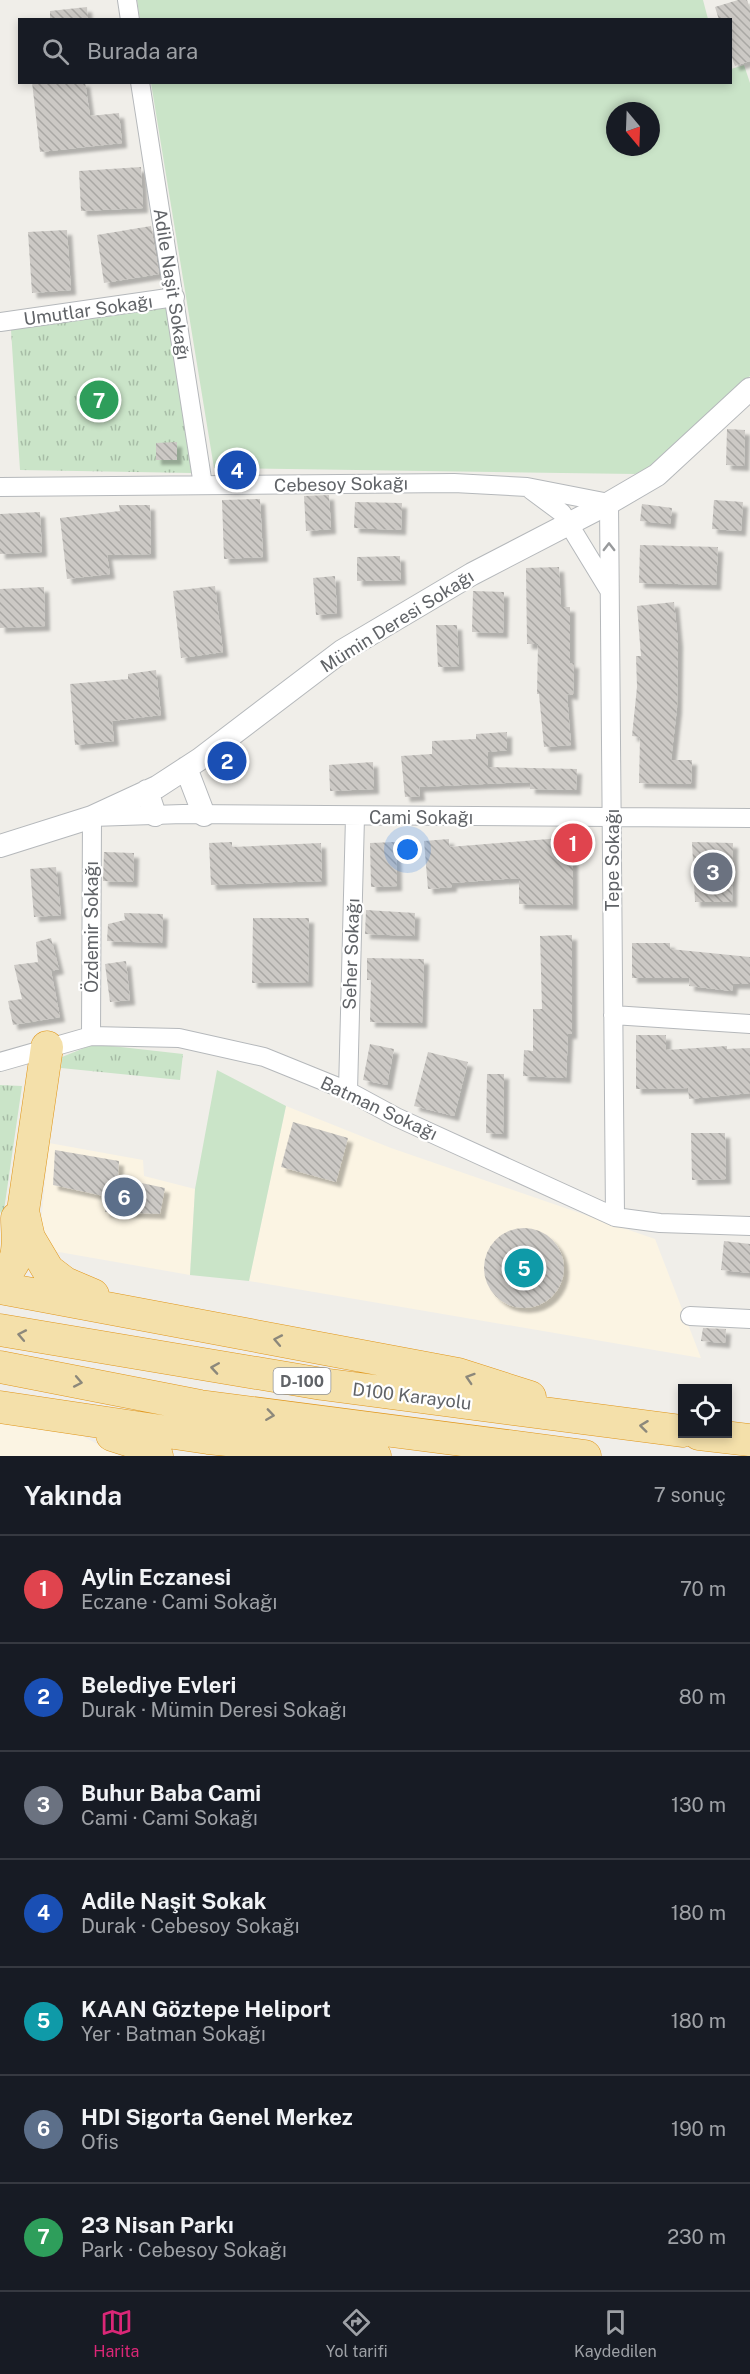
<!DOCTYPE html>
<html lang="tr">
<head>
<meta charset="utf-8">
<style>
  :root { --surface:#171b24; --page:#20242c; --text:#f1f3f6; --muted:#9ea1a6; --line:#363941; --accent:#db2777 }
  body { margin:0; font-family:"Public Sans",sans-serif; background:var(--page); color:var(--text) }
  .controls { position:absolute; right:18px; bottom:18px; display:grid; overflow:hidden; border-radius:0px; box-shadow:0 3px 9px #0003 }
  .controls button { width:54px; height:54px; display:grid; place-items:center; padding:0; border:0; border-bottom:2px solid var(--line); background:var(--surface); color:var(--text); font:30px sans-serif }
  .compass { position:absolute; left:606px; top:102px; width:54px; height:54px; border-radius:50%; background:var(--surface); box-shadow:0 3px 9px #0003; rotate:161deg }
  .you { position:absolute; left:408px; top:850px; width:21px; height:21px; margin:-15px; border:4px solid #fff; border-radius:50%; background:#1a73e8; box-shadow:0 0 0 9px #1a73e833 }
  .badge { display:grid; place-items:center; width:39px; height:39px; border-radius:50%; background:var(--accent); color:#fff; font-size:20px; font-weight:700 }
  .pin { position:absolute; translate:-50% -50%; border:3px solid #fff; box-shadow:0 2px 6px #0006 }
  .list { margin:0; padding:0; list-style:none }
  h2 { display:flex; justify-content:space-between; align-items:center; height:78px; margin:0; padding:0 24px; font-size:26px }
  h2 small { font-size:20px; font-weight:400; color:var(--muted) }
  .list li { display:grid; grid-template-columns:39px 1fr auto; gap:18px; align-items:center; box-sizing:border-box; height:108px; padding:0 24px; border-top:2px solid var(--line) }
  .list b { display:block; font-size:22px; white-space:nowrap }
  .list p { margin:0; font-size:20px; white-space:nowrap; color:var(--muted) }
  .list em { font-size:20px; font-style:normal; color:var(--muted) }
  .icon { flex:none; width:33px; height:33px; fill:none; stroke:currentColor; stroke-width:2; stroke-linecap:round; stroke-linejoin:round }
  .map { position:relative; flex:none; width:750px; height:1456px; overflow:hidden }
  .search { position:absolute; background:var(--surface); box-shadow:0 3px 9px #0003; left:18px; right:18px; top:18px; height:66px; display:flex; align-items:center; gap:15px; box-sizing:border-box; padding:0 21px; border-radius:0px; color:var(--muted); font-size:22px }
  .sheet { height:834px; background:var(--surface) }
  nav { display:flex; justify-content:space-around; align-items:center; box-sizing:border-box; height:84px; border-top:2px solid var(--line); background:var(--surface); font-size:16px; color:var(--muted) }
  nav a { display:grid; justify-items:center; gap:3px }
  nav .on { color:var(--accent) }
  .map>svg:first-child { display:block }
  .commercial { fill:#fbf4e3 }
  .grass { fill:#cae4c8; fill-rule:evenodd }
  .park { fill:url(#park-tufts) }
  .building { fill:url(#building-back-hatch); filter:url(#shadow) }
  .lines { fill:none; stroke-linecap:round; stroke-linejoin:round }
  .minor-casing { stroke:#b5b8bb; stroke-width:20 }
  .tertiary-casing { stroke:#b5b8bb; stroke-width:24 }
  .trunk-casing { stroke:#e09519; stroke-width:33 }
  .minor { stroke:#fff; stroke-width:18 }
  .tertiary { stroke:#fff; stroke-width:22 }
  .trunk { stroke:#f4e0aa; stroke-width:32 }
  .oneway { stroke:#989a9c }
  .oneway2 { stroke:#8c887b }
  .labels { text-anchor:middle; dominant-baseline:central; stroke-width:4.5; stroke-linejoin:round; paint-order:stroke }
  .shield { fill:#fff; stroke:#909295; stroke-width:1.5 }
  .shield-label { font-size:16px; font-weight:bold; fill:#606367 }
  .street-label { font-size:18px; fill:#606367; stroke:#fff }
</style>
</head>
<body>
<div class="map">
<svg width="750" height="1456" viewBox="0 0 750 1456">
  <defs>
    <pattern id="park-tufts" width="24" height="20" patternUnits="userSpaceOnUse" patternTransform="scale(1.5)"><rect width="24" height="20" fill="#cae4c8"/><path d="M3 7l-1-3M5 7V3M7 7l1-3M15 17l-1-3M17 17v-4M19 17l1-3" fill="none" stroke="#a7bca6"/></pattern>
    <pattern id="building-back-hatch" width="6" height="6" patternUnits="userSpaceOnUse" patternTransform="scale(1.5)"><rect width="6" height="6" fill="#ccc9c5"/><path d="M-1 5l2 2M0 0l6 6M5-1l2 2" fill="none" stroke="#a9a7a4"/></pattern>
    <filter id="shadow"><feDropShadow dx="5" dy="5" stdDeviation="1.5" flood-color="#0004"/></filter>
  </defs>
  <rect width="100%" height="100%" fill="#f0eee9"/>
  <path class="commercial" d="M286,1106L391,1148L655,1239L701,1358L249,1281Z
    M49,1143L143,1160L144,1176L195,1189L190,1275L53,1251L41,1223Z
    M0,1417L79,1434L119,1456H0Z"/>
  <path class="grass" d="M137,0H703L708,19L140,20Z
    M744,65L750,83V376L650,467L635,474L214,468L151,83L730,82L731,69ZM615,111H651V147H615Z
    M217,1070L286,1106L249,1281L190,1275L195,1189Z"/>
  <path class="park" d="M169,306L192,473L20,470L11,330Z
    M94,1044L183,1054L180,1080L61,1068L62,1057Z
    M0,1085L22,1086L3,1217L0,1211Z"/>
  <path class="building" d="M738,0H747L750,8V61L735,66L730,52V20H719L715,7Z
    M87,7L88,20H50V11Z
    M32,82H85L90,116L119,113L122,143L40,152Z
    M141,167L143,208L81,211L79,171Z
    M151,226L159,274L104,283L97,235Z
    M67,230L71,290L32,293L28,232Z
    M727,429L745,430L744,466L726,465Z
    M177,442V460H156V443Z
    M329,495L331,529L306,531L304,496Z
    M260,499L263,557L224,559L222,500Z
    M714,500L743,502L741,531L712,529Z
    M355,502L402,503L401,530L354,528Z
    M642,504L672,508L670,524L640,521Z
    M119,505H150L151,554L107,555L110,574L67,579L60,518L120,511Z
    M40,512L42,552L0,554V514Z
    M640,545L718,547L716,585L639,583Z
    M400,556L401,580L357,581V557Z
    M559,567L561,607H570V663H574L573,695L567,694L571,745L544,747L539,694H537L538,644H527L526,568Z
    M335,576L337,613L316,615L313,578Z
    M215,586L223,652L181,658L173,591Z
    M44,587L45,626L0,628V589Z
    M473,591L504,592L503,633L472,632Z
    M674,602L678,642L677,708L671,760H692L691,784L639,783L640,737L632,736L637,687L636,656H641L637,606Z
    M436,625H457L459,666L438,667Z
    M156,670L161,715L112,721L114,741L75,745L70,684L128,679V674Z
    M507,732V750L488,752V767L577,769L576,790L530,789V782L419,787L420,796L405,797L401,756L432,754V741L476,739V734Z
    M373,762L374,789L330,791L329,765Z
    M573,837V905L519,904V878L452,883V887L428,889L424,841L449,839V847Z
    M232,842V847L321,843L322,881L211,885L209,843Z
    M396,842L397,886L371,887L370,843Z
    M692,842L733,843L732,902H695Z
    M104,852L134,853L133,882L103,881Z
    M56,867L61,915L34,917L30,869Z
    M366,910L415,913L414,936L365,934Z
    M124,913L163,914L162,943L107,941L108,924L125,920Z
    M253,918H309L308,982L252,983Z
    M572,935V1034H568L566,1078L523,1076L524,1050L533,1051V1009H542L540,936Z
    M51,938L59,969L51,971L60,1017L13,1025L8,1001L22,999L14,965L38,962L36,942Z
    M632,943H670V949L750,957V984H733L732,991L689,986L690,978H632Z
    M367,958L424,959L422,1023L370,1022L371,980H367Z
    M126,961L130,1000L110,1002L105,964Z
    M636,1035H666V1050L727,1046V1049L750,1048V1093L689,1099L688,1088L636,1089Z
    M370,1044L394,1049L387,1085L363,1080Z
    M428,1052L468,1062L454,1116L414,1106Z
    M487,1074H504L503,1134L486,1133Z
    M293,1122L348,1138L336,1182L281,1167Z
    M691,1133H725L726,1179L692,1180Z
    M55,1150L119,1161L118,1178L165,1188L160,1214L105,1212L108,1197L53,1185Z
    M484 1268a40 40 0 1 1 80 0a40 40 0 1 1-80 0Z
    M724,1241L750,1244V1273L721,1270Z
    M703,1328L726,1329L725,1343L701,1341Z"/>
  <g class="lines">
    <g class="minor-casing">
      <path id="minor" d="M127,0L130,20
        M140,82L203,485
        M0,322L175,297
        M0,487L454,483L527,487L609,503L615,1217
        M531,490L562,513L609,590
        M613,1015L750,1024
        M91,1036L92,817L183,814L750,818
        M0,1062L91,1036L179,1038L264,1057L348,1091L396,1117L615,1217L660,1223L750,1226
        M348,1091L355,817
        M690,1316L750,1319"/>
    </g>
    <g class="tertiary-casing">
      <path id="tertiary" d="M186,768L204,815
        M147,791L155,815
        M0,846L92,817L157,787L200,759L342,651L472,574L609,503L657,475L750,389"/>
    </g>
    <g class="trunk-casing">
      <path id="trunk" d="M47,1047L23,1211L29,1238L48,1270L65,1283L93,1295
        M0,1275C23,1264 17,1239 17,1218
        M0,1288L458,1374L530,1397
        M0,1330L322,1384L682,1431
        M0,1367L200,1406L585,1456
        M0,1407L208,1438L375,1456
        M699,1434L750,1440
        M112,1435L140,1444L157,1456"/>
    </g>
    <use href="#minor" class="minor"/>
    <use href="#tertiary" class="tertiary"/>
    <use href="#trunk" class="trunk"/>
  </g>
  <defs><path id="oneway-chevron" d="M-2-3.5L2.5 0L-2 3.5" fill="none" stroke-width="1.6" stroke-linecap="round" stroke-linejoin="round" transform="scale(1.5)"/></defs>
  <use class="oneway" href="#oneway-chevron" transform="translate(609 547) rotate(-90)"/>
  <g class="oneway2">
    <use href="#oneway-chevron" transform="translate(22 1335) rotate(-169)"/>
    <use href="#oneway-chevron" transform="translate(278 1340) rotate(-169)"/>
    <use href="#oneway-chevron" transform="translate(215 1368) rotate(-171)"/>
    <use href="#oneway-chevron" transform="translate(470 1378) rotate(-162)"/>
    <use href="#oneway-chevron" transform="translate(78 1382) rotate(11)"/>
    <use href="#oneway-chevron" transform="translate(270 1415) rotate(8)"/>
    <use href="#oneway-chevron" transform="translate(644 1426) rotate(-173)"/>
  </g>
  <g class="labels">
    <rect class="shield" x="273.5" y="1368" width="57" height="26" rx="4.5"/>
    <g class="shield-label">
      <text x="302" y="1381">D-100</text>
    </g>
    <g class="street-label">
      <text transform="translate(172 284) rotate(81)">Adile Naşit Sokağı</text>
      <text transform="translate(88 310) rotate(-8)">Umutlar Sokağı</text>
      <text transform="translate(341 484) rotate(-1)">Cebesoy Sokağı</text>
      <text transform="translate(397 621) rotate(-32)">Mümin Deresi Sokağı</text>
      <text x="421" y="817">Cami Sokağı</text>
      <text transform="translate(612 860) rotate(-90)">Tepe Sokağı</text>
      <text transform="translate(91 927) rotate(-90)">Özdemir Sokağı</text>
      <text transform="translate(351 954) rotate(-88)">Seher Sokağı</text>
      <text transform="translate(379 1108) rotate(25)">Batman Sokağı</text>
      <text transform="translate(412 1396) rotate(7)">D100 Karayolu</text>
    </g>
  </g>
</svg>
<div class="controls">
<button><svg class="icon" aria-label="locate" viewBox="0 0 24 24"><circle cx="12" cy="12" r="6"/><path d="M12 2v4M12 18v4M2 12h4M18 12h4"/></svg></button>
</div>
<svg class="compass" viewBox="-18 -18 36 36"><path d="M0-13l5 13h-10z" fill="#e53935"/><path d="M0 13l5-13h-10z" fill="#9ea1a6"/></svg>
<div class="you"></div>
<div class="pin badge" style="left:573px;top:843px;background:#e0444e">1</div>
<div class="pin badge" style="left:227px;top:761px;background:#1a4fb4">2</div>
<div class="pin badge" style="left:713px;top:872px;background:#6b7280">3</div>
<div class="pin badge" style="left:237px;top:470px;background:#1a4fb4">4</div>
<div class="pin badge" style="left:524px;top:1268px;background:#0f9aa8">5</div>
<div class="pin badge" style="left:124px;top:1197px;background:#5c6f8a">6</div>
<div class="pin badge" style="left:99px;top:400px;background:#2e9e5b">7</div>
<div class="search"><svg class="icon" aria-label="search" viewBox="0 0 24 24"><circle cx="10" cy="10" r="6"/><path d="M15 15l6 6"/></svg>Burada ara</div>
</div>
<section class="sheet">
<h2>Yakında<small>7 sonuç</small></h2>
<ul class="list">
<li><span class="badge" style="background:#e0444e">1</span><div><b>Aylin Eczanesi</b><p>Eczane · Cami Sokağı</p></div><em>70 m</em></li>
<li><span class="badge" style="background:#1a4fb4">2</span><div><b>Belediye Evleri</b><p>Durak · Mümin Deresi Sokağı</p></div><em>80 m</em></li>
<li><span class="badge" style="background:#6b7280">3</span><div><b>Buhur Baba Cami</b><p>Cami · Cami Sokağı</p></div><em>130 m</em></li>
<li><span class="badge" style="background:#1a4fb4">4</span><div><b>Adile Naşit Sokak</b><p>Durak · Cebesoy Sokağı</p></div><em>180 m</em></li>
<li><span class="badge" style="background:#0f9aa8">5</span><div><b>KAAN Göztepe Heliport</b><p>Yer · Batman Sokağı</p></div><em>180 m</em></li>
<li><span class="badge" style="background:#5c6f8a">6</span><div><b>HDI Sigorta Genel Merkez</b><p>Ofis</p></div><em>190 m</em></li>
<li><span class="badge" style="background:#2e9e5b">7</span><div><b>23 Nisan Parkı</b><p>Park · Cebesoy Sokağı</p></div><em>230 m</em></li>
</ul>
</section>
<nav>
<a class="on"><svg class="icon" aria-label="map" viewBox="0 0 24 24"><path d="M3 6l6-2 6 2 6-2v14l-6 2-6-2-6 2zM9 4v14M15 6v14"/></svg>Harita</a>
<a><svg class="icon" aria-label="directions" viewBox="0 0 24 24"><path d="M12 3l9 9-9 9-9-9zM9 14v-3h6M13 9l2 2-2 2"/></svg>Yol tarifi</a>
<a><svg class="icon" aria-label="saved" viewBox="0 0 24 24"><path d="M7 4h10v16l-5-4-5 4z"/></svg>Kaydedilen</a>
</nav>
</body>
</html>
